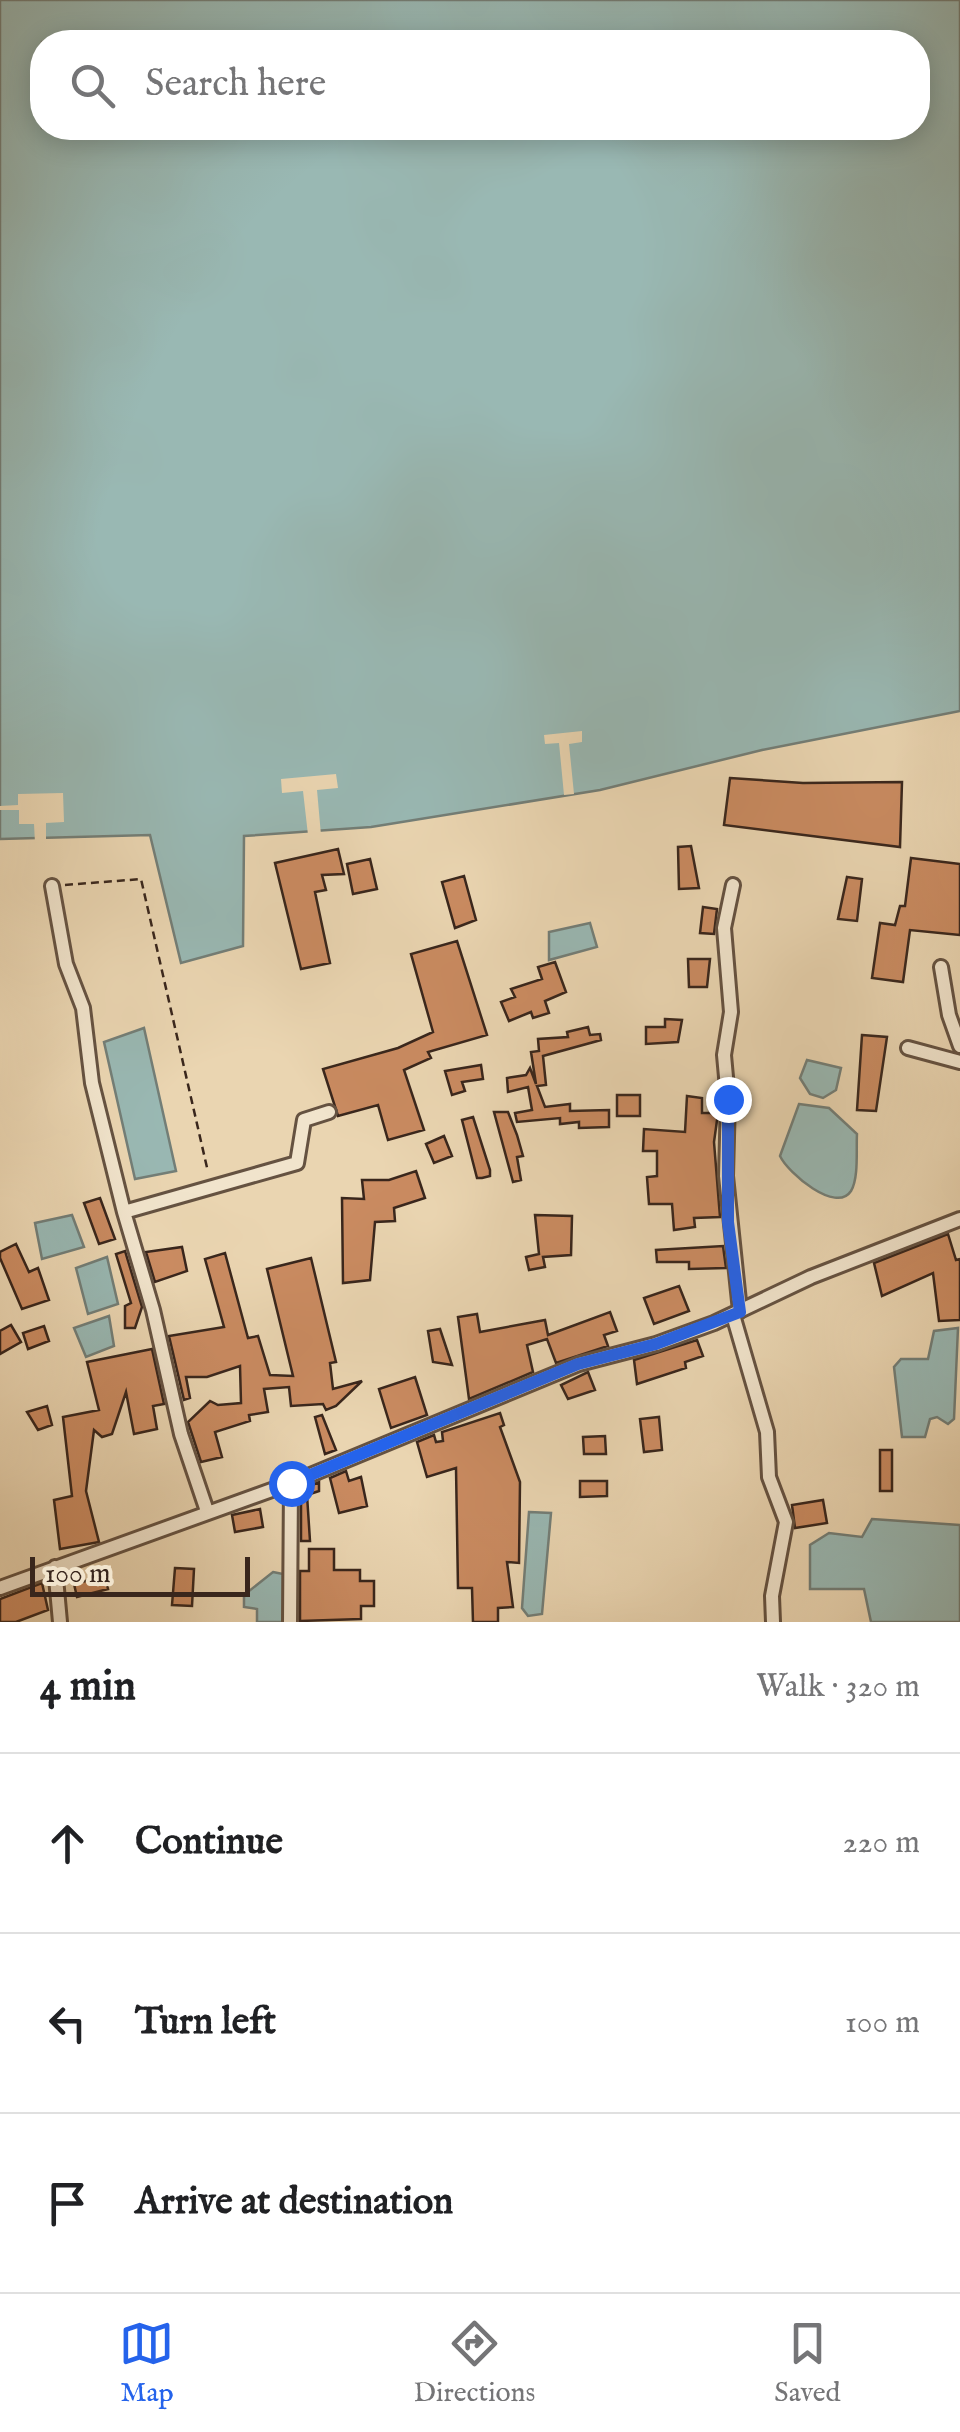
<!DOCTYPE html>
<html lang="en">
<head>
<meta charset="utf-8">
<style>
  :root { --surface:#fff; --page:#f6f6f6; --text:#202124; --muted:#757577; --line:#e0e0e0; --accent:#2563eb }
  body { margin:0; font-family:"IM FELL English",serif; background:var(--page); color:var(--text) }
  .scale { position:absolute; left:30px; bottom:25px; width:220px; box-sizing:border-box; padding-left:10px; border:5px solid #39261c; border-top:0; font-size:28px; line-height:35px; white-space:nowrap; color:#39261c; -webkit-text-stroke:8px #f1e4cc; paint-order:stroke }
  .stop { position:absolute; width:30px; height:30px; margin:-22px; border:8px solid #2563eb; border-radius:50%; background:#fff }
  .stop.end { background:#2563eb; border-color:#fff; box-shadow:0 2px 10px #0008 }
  .list { margin:0; padding:0; list-style:none }
  h2 { display:flex; justify-content:space-between; align-items:center; height:130px; margin:0; padding:0 40px; font-size:42px }
  h2 small { font-size:32px; font-weight:400; color:var(--muted) }
  .list li { display:grid; grid-template-columns:65px 1fr auto; gap:30px; align-items:center; box-sizing:border-box; height:180px; padding:0 40px; border-top:2px solid var(--line) }
  .list b { display:block; font-size:38px; white-space:nowrap }
  .list em { font-size:32px; font-style:normal; color:var(--muted) }
  .icon { flex:none; width:55px; height:55px; fill:none; stroke:currentColor; stroke-width:2; stroke-linecap:round; stroke-linejoin:round }
  .map { position:relative; flex:none; width:960px; height:1622px; overflow:hidden }
  .search { position:absolute; background:var(--surface); box-shadow:0 5px 25px #0003; left:30px; right:30px; top:30px; height:110px; display:flex; align-items:center; gap:25px; box-sizing:border-box; padding:0 35px; border-radius:40px; color:var(--muted); font-size:38px }
  .sheet { height:670px; background:var(--surface) }
  nav { display:flex; justify-content:space-around; align-items:center; box-sizing:border-box; height:140px; border-top:2px solid var(--line); background:var(--surface); font-size:28px; color:var(--muted) }
  nav a { display:grid; justify-items:center; gap:5px }
  nav .on { color:var(--accent) }
  .map>svg:first-child { display:block }
  .water { fill:#99b8b3; stroke:#737e77; stroke-width:2.5; fill-rule:evenodd }
  .pier { fill:#ead5b1 }
  .building { fill:#ca8b61; stroke:#39261c; stroke-width:2.5 }
  .lines { fill:none; stroke-linecap:round; stroke-linejoin:round }
  .minor-casing { stroke:#655241; stroke-width:18 }
  .path { stroke:#39261c; stroke-width:2.5; stroke-dasharray:8 5; stroke-linecap:butt }
  .minor { stroke:#f1e4cc; stroke-width:12 }
  .route { stroke:#2563eb; stroke-width:12 }
</style>
</head>
<body>
<div class="map">
<svg width="960" height="1622" viewBox="0 0 960 1622">
  <rect width="100%" height="100%" fill="#ead5b1"/>
  <filter id="stains"><feTurbulence type="fractalNoise" baseFrequency=".002" numOctaves="4"/><feColorMatrix values="0 0 0 0 .2 0 0 0 0 .09 0 0 0 0 .02 0 0 0 .5 -.17"/></filter>
  <radialGradient id="worn" r=".72"><stop offset=".6" stop-color="#630" stop-opacity="0"/><stop offset="1" stop-color="#630" stop-opacity=".3"/></radialGradient>
  <path class="water" d="M0,0H960V711L762,750L600,790L371,827L244,836L243,946L181,963L150,835L0,839ZM42,42H918V128H42Z
    M590,923L597,947L549,960V932Z
    M144,1028L176,1171L135,1179L104,1042Z
    M807,1060L841,1068L836,1090L823,1098L810,1094L800,1078Z
    M799,1104L829,1108L857,1134C856,1149 859,1178 851,1191C836,1214 788,1173 780,1156Z
    M72,1215L84,1247L42,1259L35,1223Z
    M107,1257L118,1304L88,1314L76,1268Z
    M109,1316L114,1346L86,1357L74,1328Z
    M958,1328L954,1419L948,1424L937,1417L930,1419L925,1437H902L894,1367L901,1359H928L934,1331Z
    M529,1512L551,1513L542,1614L528,1616L522,1608Z
    M872,1519L960,1525V1622H871L864,1589H810V1545L829,1533L862,1537Z
    M273,1572L283,1574V1622H257V1609L244,1607V1595Z"/>
  <path class="pier" d="M582,731V742L569,744L574,794L564,795L559,743L545,744L544,735Z
    M336,774L338,788L317,790L321,835H308L303,791L282,793L281,779Z
    M63,793L64,822L46,823V842L35,843L34,824H19V810H0V806L18,805V794Z"/>
  <path class="building" d="M730,778L803,783L902,782L900,847L724,825Z
    M691,846L699,888L679,889L678,847Z
    M338,849L344,874L322,875L326,890L315,892L330,963L301,969L275,863Z
    M911,858L960,864V935L910,930L903,982L872,978L880,923L895,925L900,906H905Z
    M370,859L377,889L353,894L347,864Z
    M464,876L476,920L455,928L442,882Z
    M847,877L862,879L857,921L838,919Z
    M703,907L717,909L714,934L700,933Z
    M457,941L487,1035L428,1052L431,1058L404,1070L424,1130L388,1140L378,1105L338,1116L323,1069L398,1048L433,1032L411,954Z
    M688,959H710L707,987H689Z
    M555,962L566,992L545,1001L549,1013L533,1018L531,1012L509,1021L501,1002L515,997L511,989L542,979L538,967Z
    M665,1019L682,1020L678,1042L646,1044V1027H665Z
    M588,1027L590,1035L600,1034L601,1040L543,1056L546,1085L537,1086L545,1107L570,1104V1111L609,1110V1127L579,1128V1122L560,1124V1118L517,1122L515,1113L532,1110L528,1087L508,1092L507,1078L526,1075L530,1068L536,1084L531,1052L539,1051L538,1039L568,1037L567,1032Z
    M862,1035L887,1037L876,1111L857,1110Z
    M481,1065L483,1079L462,1082L465,1091L452,1095L445,1071Z
    M617,1095H640V1116H617Z
    M687,1096L702,1098V1113H718L714,1142L720,1217L694,1218L695,1227L674,1230L672,1204H649L647,1177L657,1176V1151H643L644,1129L685,1132Z
    M494,1112H508L517,1135L523,1156L517,1157L521,1180L513,1182Z
    M473,1117L490,1170V1176L482,1178H477L462,1120Z
    M444,1136L452,1156L434,1163L426,1144Z
    M416,1171L425,1198L394,1208L395,1221L375,1222L370,1280L343,1283L342,1198L364,1199L362,1180H389Z
    M100,1198L115,1239L99,1244L84,1203Z
    M535,1215L572,1216L571,1255L543,1257L545,1267L529,1270L526,1257L539,1254Z
    M948,1234L956,1260L960,1259V1320L939,1321L933,1273L882,1296L874,1263Z
    M16,1244L29,1272L38,1268L49,1300L22,1309L0,1258V1252Z
    M723,1246L726,1268L689,1269V1262H657L656,1250Z
    M182,1247L187,1271L155,1282L146,1252Z
    M125,1251L142,1307L135,1328H125V1306L131,1303L116,1254Z
    M225,1253L248,1338L258,1336L270,1375L293,1376L267,1269L311,1258L336,1362L330,1363L333,1389L362,1381L336,1406L326,1410L323,1404L291,1406L289,1387L264,1389L268,1412L249,1415L250,1421L215,1432L222,1457L201,1462L188,1422L210,1401L218,1405L241,1403L240,1366L207,1377H186L190,1398L184,1400L169,1336L224,1327L205,1259Z
    M679,1286L689,1311L654,1324L644,1298Z
    M610,1312L617,1331L604,1335L608,1346L556,1363L547,1339L527,1345L533,1372L469,1399L458,1317L477,1314L480,1332L545,1320L548,1335Z
    M11,1325L21,1342L0,1354V1331Z
    M44,1326L49,1341L28,1349L23,1333Z
    M440,1329L452,1365L433,1362L428,1331Z
    M697,1340L703,1356L685,1362L686,1368L637,1384L634,1360Z
    M152,1349L164,1404L153,1406L157,1429L134,1434L126,1392L112,1434L102,1437L94,1430L86,1491L99,1542L60,1549L54,1500L72,1496L63,1417L99,1410L87,1362Z
    M588,1372L595,1390L568,1399L561,1385Z
    M415,1377L427,1415L391,1428L379,1389Z
    M47,1406L52,1425L38,1430L27,1412Z
    M500,1413L504,1425L500,1427L520,1482L519,1563L507,1562L513,1607L498,1608V1622H473L472,1588H458L456,1468L427,1477L417,1442L434,1435L436,1442L443,1441L442,1432Z
    M322,1415L336,1450L325,1454L315,1417Z
    M659,1417L662,1450L644,1452L640,1419Z
    M605,1436L606,1454H584L583,1437Z
    M880,1450H892V1491H880Z
    M346,1471L349,1481L361,1477L367,1506L339,1513L330,1478Z
    M580,1481H607V1496L580,1497Z
    M319,1482V1491L307,1495L310,1541H301V1490Z
    M823,1500L827,1523L795,1528L792,1505Z
    M260,1509L263,1527L235,1532L232,1515Z
    M309,1549H334V1570H360V1581H374V1606H361V1619L300,1621V1571H309Z
    M175,1568L194,1569L192,1606L172,1605Z
    M105,1576L108,1589L77,1597L74,1584Z
    M42,1583L48,1610L16,1622H0V1599Z"/>
  <g class="lines">
    <g class="minor-casing">
      <path id="minor" d="M733,885L724,928L731,1012L724,1055L728,1099L726,1176L740,1311
        M52,886L66,964L83,1008L92,1083L124,1212L153,1310L181,1434L207,1511
        M941,967L949,1015L960,1046
        M908,1048L960,1062
        M124,1212L297,1163L304,1120L329,1112
        M733,1315L767,1432L769,1477L786,1522L772,1596L773,1622
        M55,1567L60,1622
        M0,1588L291,1483L579,1364L656,1344L714,1323L811,1277L960,1219
        M290,1622L291,1483"/>
    </g>
    <path class="path" d="M65,885L141,879L208,1172"/>
    <use href="#minor" class="minor"/>
  </g>
  <g class="lines">
    <path class="route" d="M291,1483L578,1364L656,1344L740,1312L728,1222V1099"/>
  </g>
  <rect width="100%" height="100%" filter="url(#stains)"/>
  <rect width="100%" height="100%" fill="url(#worn)"/>
</svg>
<div class="scale">100 m</div>
<div class="stop" style="left:291px;top:1483px"></div>
<div class="stop end" style="left:728px;top:1099px"></div>
<div class="search"><svg class="icon" aria-label="search" viewBox="0 0 24 24"><circle cx="10" cy="10" r="6"/><path d="M15 15l6 6"/></svg>Search here</div>
</div>
<section class="sheet">
<h2>4 min<small>Walk · 320 m</small></h2>
<ul class="list">
<li><svg class="icon" aria-label="ahead" viewBox="0 0 24 24"><path d="M12 20V5M6 11l6-6 6 6"/></svg><div><b>Continue</b></div><em>220 m</em></li>
<li><svg class="icon" aria-label="left" viewBox="0 0 24 24"><path d="M17 20v-9H6M10 6l-5 5 5 5"/></svg><div><b>Turn left</b></div><em>100 m</em></li>
<li><svg class="icon" aria-label="arrive" viewBox="0 0 24 24"><path d="M6 21V4h12l-3 4 3 4H6"/></svg><div><b>Arrive at destination</b></div></li>
</ul>
</section>
<nav>
<a class="on"><svg class="icon" aria-label="map" viewBox="0 0 24 24"><path d="M3 6l6-2 6 2 6-2v14l-6 2-6-2-6 2zM9 4v14M15 6v14"/></svg>Map</a>
<a><svg class="icon" aria-label="directions" viewBox="0 0 24 24"><path d="M12 3l9 9-9 9-9-9zM9 14v-3h6M13 9l2 2-2 2"/></svg>Directions</a>
<a><svg class="icon" aria-label="saved" viewBox="0 0 24 24"><path d="M7 4h10v16l-5-4-5 4z"/></svg>Saved</a>
</nav>
</body>
</html>
